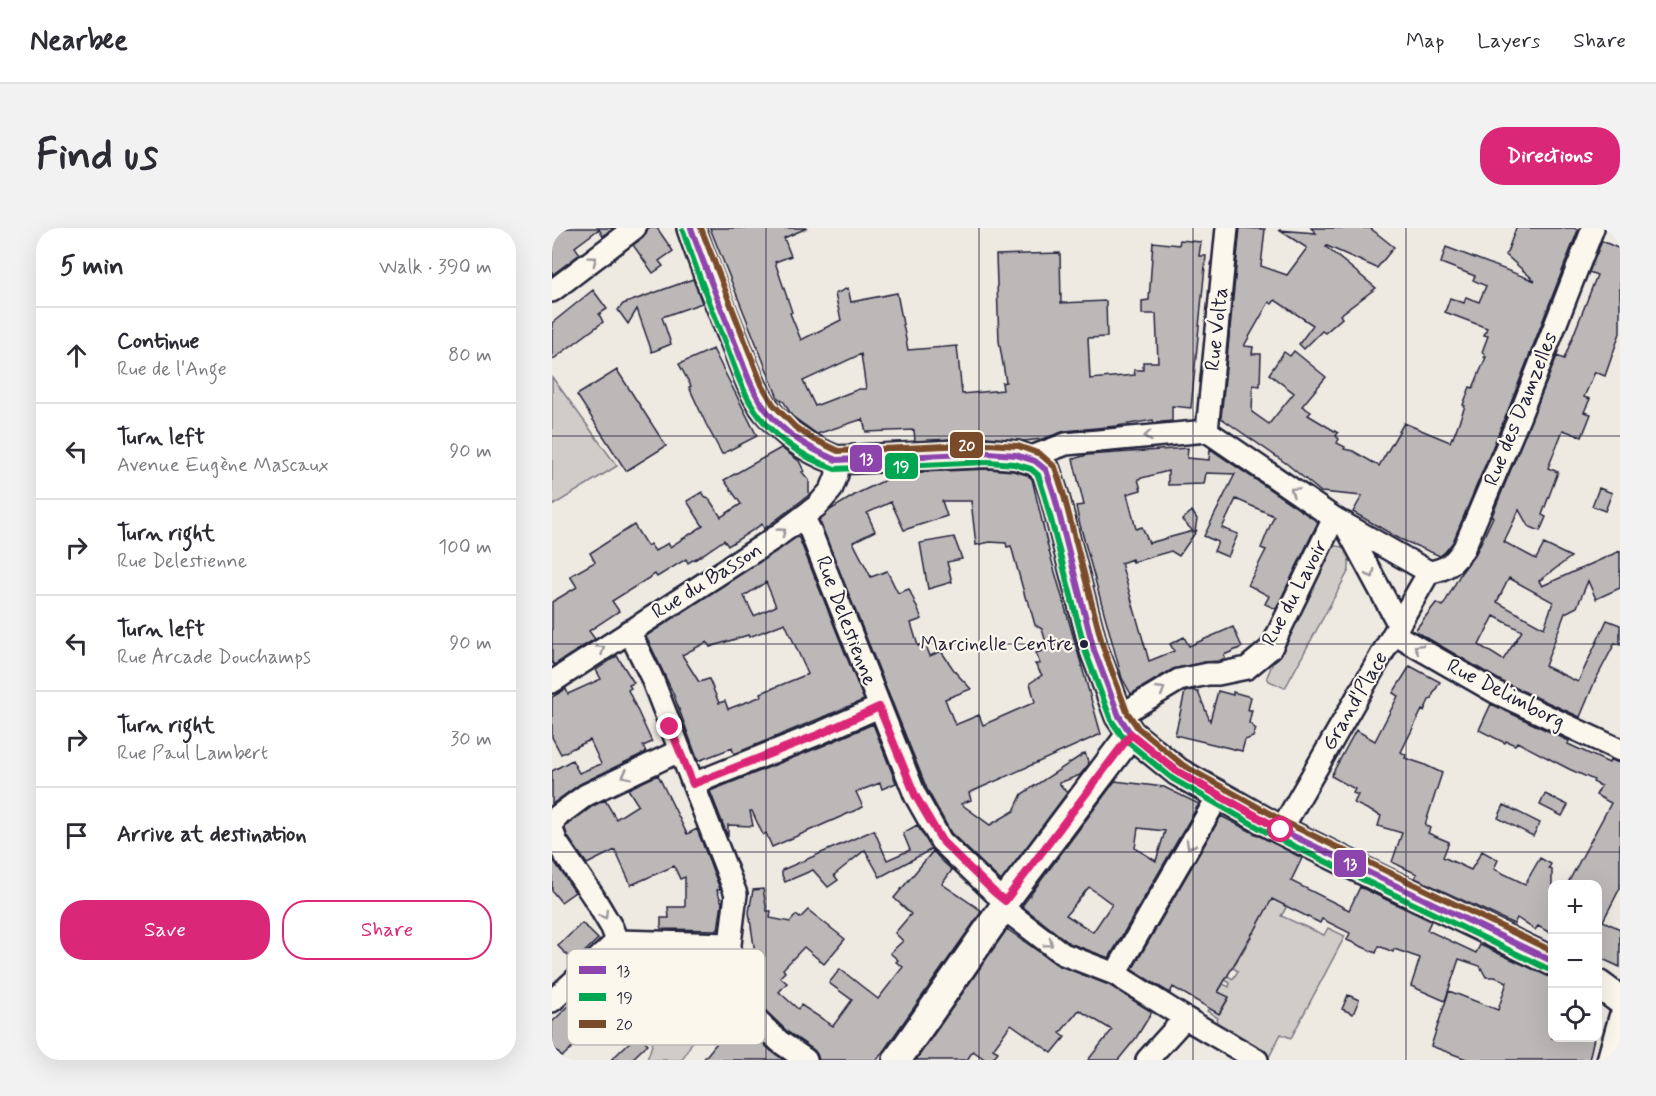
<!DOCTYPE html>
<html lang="en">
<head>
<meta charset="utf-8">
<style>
  :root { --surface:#fff; --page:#f2f2f3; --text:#2b2b33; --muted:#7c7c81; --line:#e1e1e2; --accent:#db2777 }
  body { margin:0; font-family:Mynerve,sans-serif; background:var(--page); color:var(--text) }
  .controls { position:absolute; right:18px; bottom:18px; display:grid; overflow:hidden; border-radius:12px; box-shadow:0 6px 24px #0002 }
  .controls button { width:54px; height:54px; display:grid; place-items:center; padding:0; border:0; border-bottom:2px solid var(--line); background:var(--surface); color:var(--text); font:30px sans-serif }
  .stop { position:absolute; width:18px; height:18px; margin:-14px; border:4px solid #db2777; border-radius:50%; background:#fff }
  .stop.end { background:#db2777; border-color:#fff; box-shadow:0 2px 6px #0008 }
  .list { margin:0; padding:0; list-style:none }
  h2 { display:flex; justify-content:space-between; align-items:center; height:78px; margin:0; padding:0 24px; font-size:26px }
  h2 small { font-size:20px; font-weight:400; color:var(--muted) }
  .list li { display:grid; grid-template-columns:39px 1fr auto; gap:18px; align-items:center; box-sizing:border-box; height:96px; padding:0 24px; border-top:2px solid var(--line) }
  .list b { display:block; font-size:22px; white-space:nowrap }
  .list p { margin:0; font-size:20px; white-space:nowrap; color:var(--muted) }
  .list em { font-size:20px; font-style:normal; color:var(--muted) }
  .actions { display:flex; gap:12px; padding:18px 24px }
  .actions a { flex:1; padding:14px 0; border:2px solid var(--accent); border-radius:24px; text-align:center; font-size:21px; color:var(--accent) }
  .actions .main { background:var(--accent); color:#fff }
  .icon { flex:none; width:33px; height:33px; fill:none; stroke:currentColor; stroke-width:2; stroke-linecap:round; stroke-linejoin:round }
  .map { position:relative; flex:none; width:1068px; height:832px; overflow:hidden; border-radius:24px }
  header { display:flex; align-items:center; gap:36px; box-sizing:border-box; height:84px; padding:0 30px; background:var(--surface); border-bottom:2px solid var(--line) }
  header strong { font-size:28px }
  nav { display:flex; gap:33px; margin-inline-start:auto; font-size:21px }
  .intro { display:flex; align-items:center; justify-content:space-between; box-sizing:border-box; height:144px; padding:0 36px }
  h1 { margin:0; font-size:42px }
  .button { padding:15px 27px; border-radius:24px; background:var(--accent); color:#fff; font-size:21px; font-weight:700 }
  main { display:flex; gap:36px; padding:0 36px }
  aside { flex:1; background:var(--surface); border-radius:24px; box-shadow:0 6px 24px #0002 }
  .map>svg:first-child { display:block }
  .green { fill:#d0cdc9; stroke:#797882; stroke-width:1.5 }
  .building { fill:#bcb8b8; stroke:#22223b; stroke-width:1.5; fill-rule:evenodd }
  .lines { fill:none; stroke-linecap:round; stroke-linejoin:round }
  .minor-casing { stroke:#22223b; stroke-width:26 }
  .major-casing { stroke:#22223b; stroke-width:32 }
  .minor { stroke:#fbf7ec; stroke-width:21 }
  .major { stroke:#fbf7ec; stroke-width:27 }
  .bus-1-casing { stroke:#fbf7ec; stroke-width:10 }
  .bus-2-casing { stroke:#fbf7ec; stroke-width:10 }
  .bus-3-casing { stroke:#fbf7ec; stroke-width:10 }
  .bus-1 { stroke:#8e44ad; stroke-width:6 }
  .bus-2 { stroke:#00a651; stroke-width:6 }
  .bus-3 { stroke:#7a4b2a; stroke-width:6 }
  .oneway { stroke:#99979c }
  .route { stroke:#db2777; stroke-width:8 }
  .grid { fill:none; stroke:#22223b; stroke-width:1.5; stroke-opacity:0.55 }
  .bus-dot { fill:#22223b; stroke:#fbf7ec; stroke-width:2 }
  .labels { text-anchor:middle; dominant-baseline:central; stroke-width:4.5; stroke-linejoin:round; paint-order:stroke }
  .bus-label { font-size:20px; fill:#22223b; stroke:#fbf7ec; text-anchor:end }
  .street-label { font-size:21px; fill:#22223b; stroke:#fbf7ec }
  .key { fill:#fbf7ec; stroke:#bab7b7; stroke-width:1.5 }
  .key-label { font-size:16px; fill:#22223b }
  .line-badge { stroke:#fbf7ec; stroke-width:2 }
  .badge-label { font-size:16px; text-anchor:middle; font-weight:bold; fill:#fff }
</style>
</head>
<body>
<header>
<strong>Nearbee</strong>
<nav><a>Map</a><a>Layers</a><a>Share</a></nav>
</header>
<div class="intro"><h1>Find us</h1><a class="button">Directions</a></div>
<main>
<aside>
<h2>5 min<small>Walk · 390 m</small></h2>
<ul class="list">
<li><svg class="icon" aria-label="ahead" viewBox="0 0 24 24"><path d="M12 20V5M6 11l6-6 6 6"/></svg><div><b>Continue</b><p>Rue de l'Ange</p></div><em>80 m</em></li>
<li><svg class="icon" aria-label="left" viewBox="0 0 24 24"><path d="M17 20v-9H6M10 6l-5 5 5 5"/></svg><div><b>Turn left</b><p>Avenue Eugène Mascaux</p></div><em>90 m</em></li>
<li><svg class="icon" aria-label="right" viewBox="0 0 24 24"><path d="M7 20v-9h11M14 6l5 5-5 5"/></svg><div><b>Turn right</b><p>Rue Delestienne</p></div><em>100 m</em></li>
<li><svg class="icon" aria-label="left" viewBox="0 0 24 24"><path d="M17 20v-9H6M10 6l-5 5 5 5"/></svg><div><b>Turn left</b><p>Rue Arcade Douchamps</p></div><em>90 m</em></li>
<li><svg class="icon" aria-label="right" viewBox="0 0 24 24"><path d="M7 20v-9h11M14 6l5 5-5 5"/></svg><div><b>Turn right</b><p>Rue Paul Lambert</p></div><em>30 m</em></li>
<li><svg class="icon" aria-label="arrive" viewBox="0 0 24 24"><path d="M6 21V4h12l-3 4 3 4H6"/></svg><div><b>Arrive at destination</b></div></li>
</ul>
<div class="actions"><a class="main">Save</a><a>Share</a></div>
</aside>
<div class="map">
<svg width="1068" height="832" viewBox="0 0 1068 832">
  <rect width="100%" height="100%" fill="#eeeae2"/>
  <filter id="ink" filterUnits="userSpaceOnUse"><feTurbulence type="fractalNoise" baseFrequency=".0167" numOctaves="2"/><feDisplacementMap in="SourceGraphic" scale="12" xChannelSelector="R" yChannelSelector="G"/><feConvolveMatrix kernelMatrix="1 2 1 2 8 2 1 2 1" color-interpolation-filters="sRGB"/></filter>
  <g filter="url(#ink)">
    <path class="green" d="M0,149L65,238L0,278Z
      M784,318L791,319L797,325V342L733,460L717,453L715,449L719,439L779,322Z
      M717,669L731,676L734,680L729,688L772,707L776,700L793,708L739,810L729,806L717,829L662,798L666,790L655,783L657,780L668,785L677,770L666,764L671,756L677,759L678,755L673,752L676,748L681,751L686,743L681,740L686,731L682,728L685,723L690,725L711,688Z
      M102,798L148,800L130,832H95L101,814Z"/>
    <path class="building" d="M0,0H62L51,8L47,1L23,19L28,26L0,47Z
      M96,0H105L121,23L107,33L111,38L101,45L81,17L91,10L94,5Z
      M158,0H255L232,10L239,28L223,34L240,84L238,85L249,112L289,92L283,66L296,60L299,74L345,65L356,122L405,118L410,166L451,162L450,155L454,154L447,113L444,27L508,25L509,75L554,73L555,109L536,110L538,151L583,147L582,142H591V134H606L604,86H590V73L597,72L601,14L627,17L628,12L649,14L647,28H654L639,180L620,178V193L602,195L601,192L565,198L513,203L490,211L473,213L435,209L363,213L362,202L314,204L311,191L265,206L240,188L232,174L226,170ZM309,126L314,161H307L263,178L251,153Z
      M688,0L713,1L709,38L735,47L755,20L727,2L764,5L759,0H818L842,19L825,40L775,18L774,19L824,60L788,87L790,90L773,105L770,103L752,121L747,116L761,97L723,72L720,76L717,74L692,118L701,119L700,126H709L708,158L701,157L700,184L717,196L742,165L717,146L732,124L738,128L742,123L774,149L750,178L759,184L756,187L786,205L784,208L787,211L785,215L793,219L792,221L801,223L827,238L852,195L898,214L900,209L901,210L913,178L911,177L918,159L921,160L934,129H932L933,126L930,124L936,108L932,107L935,100L893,84L898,70L912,75L914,69L927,74L934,58L921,52L923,48L889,35L894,19L983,53L954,27L964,0H1022L1026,2L955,185L901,314L893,324L888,328L848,311L801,284L810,268L769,264L735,236L669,190Z
      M1050,13L1068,21V105L1053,148L1043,144L1032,169L1038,171L1032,184L1039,186L1030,209L1011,202L996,240L1006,244L990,287L994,289L988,303L976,298L967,282L952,314L984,331L992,316L1019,329L987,353L990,358L1068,323V360L1044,371L1036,353L1025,379L1013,385L993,438L1026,454L1055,392L1068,397V417L1063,415L1043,453L1028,489L949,453L865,404L864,401L884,375L891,378L909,345L924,325L941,289L940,288L944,278L1005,128L1012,131L1045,47L1037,44ZM957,350L1001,374L992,400L945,374ZM942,388L970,403L951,432L927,417Z
      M141,51L150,75L110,89L119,116L100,124L85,81L76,96L66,82L71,76Z
      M41,62L55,81L47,86L51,94L0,132V95Z
      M161,121L205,208L170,226L154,196L137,159L139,158L127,136Z
      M65,142L114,218L74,243L25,167Z
      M229,220L247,233L252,243L250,244L257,252V267L212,301L210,296L176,318L172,312L144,331V330L136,335L134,331L105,349L103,346L60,373L67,383L37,403L43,411L2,437L0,434V374L25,359L18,348L43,334L38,325L82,297L95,318L98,316L103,323L116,315L118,319L151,298L135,273L150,264L154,270L157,271L169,289L189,276L172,252Z
      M636,220L635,230L657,232L658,221L766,294L724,381L713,376L717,368L696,357L714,322L709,320L722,288L684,271L670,300L686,306L676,329L662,323L666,314L652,308L683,246L654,245L652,256L616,257V243L586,251L589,262L575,266L584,301L590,299L597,315L641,303L630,292L640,283L645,291L643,303L645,302L627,328L619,323L581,334L580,331L569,335L597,433L622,423L618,416L632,409L637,418L681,399L690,419L672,427L673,430L667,433L653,434L621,441L579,466L570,450L527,293L524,278L532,277L521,231L535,227Z
      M436,241L461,243L475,247L480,251L497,323L549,506L417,565L419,572L409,576L438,597L462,583L470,566L533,525L537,536L528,547L507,555L515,565L449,653L399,605L375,561L267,292L278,282L306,265L348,245ZM390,273H419L424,317L438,314L454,315L455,319L459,318L474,372H476L483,397L490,401L496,421L484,425L488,436H483L490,447L478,455L483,474L431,497L427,487L403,497L393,471L419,461L404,445L389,423L378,428L373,415L366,418L359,395L370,391L357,361L346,365L335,343L319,349L301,314L323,303L315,285L339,274L352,302L395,288Z
      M1047,260L1060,265L1053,283L1040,278Z
      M245,309L247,310L312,472L182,526L180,520L146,533L121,465L94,408ZM214,354L224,378L202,388L192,368ZM233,395L256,446L209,465L210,468L176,481L173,473L167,475L157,451L147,454L130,427L155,414L158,419L196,407L197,409Z
      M402,309L410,331L395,334L400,354L376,361L368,315Z
      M65,428L82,455L77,457L79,460L76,462L100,514L91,518L94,524L28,556L0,576V543L20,532L27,545L49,536L38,512L9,526L0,509V469L14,461L16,466L49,451L44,442Z
      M858,438L888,454L881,466L880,471L877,472L872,483L870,482L849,524L854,527L853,530L871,536L890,545L873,597L878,600L876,605L897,614L891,629L919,642L930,623L946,632L942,641L973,656L988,630L999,636L997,640L1000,642V706L986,698L983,702L965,690L962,696L863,650L865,646L840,634L850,605L826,598L829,588L802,575L806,567L801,565L803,561L779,548L804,502L823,513L846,468L841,465Z
      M639,462L646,464L658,493L666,463L681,467V464L699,469L696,482H700L697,495L704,501L701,509L693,512L690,523L623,507L633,464Z
      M939,476L1017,513L1016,516L1057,535L1058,532L1068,535V660L1051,693L1068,701V739L1046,729V657H1024L1017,653L1059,575L1044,567L1049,558L1041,554L1042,552L1017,541L965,514L963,517L954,513L953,515L927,502Z
      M321,496L344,555L330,561L328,555L304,564L311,579L220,619L214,605L211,607L200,583H198L201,598L176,597V609L158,563L273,517Z
      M106,547L135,606L145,601L168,661L165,662L170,675L166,702L109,701V690H117L116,679H133V649L128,651L122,638L79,657L63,622L35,636L16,609L13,601L14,598L41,578L53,572L64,591L86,577L76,561Z
      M563,553L612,559L647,576L557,730L517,715L470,678ZM586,600L613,603L604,633L583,620ZM537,659L560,676L541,704L514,687Z
      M993,566L1016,577L1010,588L988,577Z
      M952,577L988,595L981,608L946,590Z
      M669,588L750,630L739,653L797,682L808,659L879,693L875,702L924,725L928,717L1000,750V810H1042L1037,832H917L879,818L897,763L946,782L955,754L943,749H934L928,738L907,731L893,773L859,758L868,730L842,721L841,724L827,718L824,725L795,712L798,705L770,691L768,695L720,671L702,704H701L666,764L677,769L667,786L621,759L618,765L580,742Z
      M365,597L380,621L328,649L313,622L282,647L286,652L276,659L261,642L233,654L230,647V642L322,602L335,632L358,622L351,605Z
      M381,623L390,633L400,642L390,656L430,683L325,832H267L265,826L262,822L236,804L196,766L188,755V743L205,739L197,684L201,662L211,661L215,683H219L218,690L238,694L244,687L248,690L256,682L293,711L272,736L252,719L231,741L233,744L228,749L235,755L227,764L246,781L249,777L281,798L300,772L277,755L288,741L326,771L351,739L344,734L346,732L338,725L351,713L343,705L359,686L342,670Z
      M0,630L23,664L9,674L0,663Z
      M30,695L46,711L22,734L6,718Z
      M455,701L504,736L557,757L600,784L584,810L566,832H536L560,802L527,782L508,805L513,809L500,825L459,796L441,821L446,824L440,832H434L421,823L415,832H364Z
      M164,730L161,749L163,758L156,793L170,781H175L219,823L232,832H151L168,811L156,805L146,796L121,794L122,779L108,786L107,750L62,754L49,766L59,778L39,798L40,800L10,829L0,818V794L63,734L75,731Z
      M796,767L807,772L801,786L790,781Z
      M86,806L96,816L79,832H59Z"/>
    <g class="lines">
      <g class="minor-casing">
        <path id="minor" d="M0,63L83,0
          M655,203L675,0
          M474,231L514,216L655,203L782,290L877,344
          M251,289L258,302L363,567L389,613L442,664L453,673
          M792,295L847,397
          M877,344C895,342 903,334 912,320L967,190L1041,0
          M77,403L99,448L184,666L174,750L177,763L186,775L228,814L254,832
          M842,406L943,464L1068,522
          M0,454L224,309L265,278L279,262L285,247L284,232
          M567,488L627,452L656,446H666L695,440L719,420L782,290
          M141,556L268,505L327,479
          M729,602L877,344
          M451,680L511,726L563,746L633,790L705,832
          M65,713L60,700L41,668L5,615L0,602L3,590L34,567L127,523
          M563,746L667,567
          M0,773L65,713L178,716
          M595,832L633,790
          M1056,832L1068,789"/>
      </g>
      <g class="major-casing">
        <path id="major" d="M139,0C153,41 169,80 185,120C192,138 202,168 214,182C235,208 254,220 284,232L436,225L464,227L483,233L494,242L502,266L542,422L567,488L579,506L626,544L729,602L826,650L1000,733
          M1046,756L1068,772
          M345,832L451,680L453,673L579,506"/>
      </g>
      <use href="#minor" class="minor"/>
      <use href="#major" class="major"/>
      <g class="bus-1-casing">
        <path id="bus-1" d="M139,0C153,40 169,80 185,120C193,141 200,164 214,182C233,206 256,220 284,232L436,225L464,227L483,233L494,242L502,266L542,422L567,488L579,506L626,544L729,602L1000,733"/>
      </g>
      <g class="bus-2-casing">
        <path id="bus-2" d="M131,3C143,38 156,72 170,106C179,129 186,153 198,174C216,206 249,229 283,241L436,234L462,236L479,241L486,247L493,269L534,425L559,492L573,512L621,551L725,610L996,741"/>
      </g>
      <g class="bus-3-casing">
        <path id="bus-3" d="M149,0L210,157L221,176L243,199L259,210L286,223L437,216L466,218L488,226L503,239L511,264L551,419L575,484L586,500L631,537L733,594L1000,723"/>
      </g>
      <use href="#bus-1" class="bus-1"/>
      <use href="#bus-2" class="bus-2"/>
      <use href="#bus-3" class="bus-3"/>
    </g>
    <defs><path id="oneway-chevron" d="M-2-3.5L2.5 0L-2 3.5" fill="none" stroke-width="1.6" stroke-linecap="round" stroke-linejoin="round" transform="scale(1.5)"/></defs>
    <g class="oneway">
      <use href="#oneway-chevron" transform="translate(41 32) rotate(-37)"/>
      <use href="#oneway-chevron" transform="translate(596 208) rotate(175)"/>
      <use href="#oneway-chevron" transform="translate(742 263) rotate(-146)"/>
      <use href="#oneway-chevron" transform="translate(230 304) rotate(-36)"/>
      <use href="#oneway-chevron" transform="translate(819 346) rotate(62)"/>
      <use href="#oneway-chevron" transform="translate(866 420) rotate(-150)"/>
      <use href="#oneway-chevron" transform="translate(49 421) rotate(-34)"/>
      <use href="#oneway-chevron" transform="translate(609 462) rotate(-31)"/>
      <use href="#oneway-chevron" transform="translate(74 547) rotate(154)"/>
      <use href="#oneway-chevron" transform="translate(638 617) rotate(120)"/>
      <use href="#oneway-chevron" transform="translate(52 687) rotate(59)"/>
      <use href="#oneway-chevron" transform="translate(497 715) rotate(37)"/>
    </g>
  </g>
  <g class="lines" filter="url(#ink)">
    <path class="route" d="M118,499L141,556L268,506L327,479L363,567L390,613L442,664L453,673L579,506L626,544L729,602"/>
  </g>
  <path class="grid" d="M214,0V832M427,0V832M641,0V832M854,0V832M0,208H1068M0,416H1068M0,624H1068"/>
  <circle class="bus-dot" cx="532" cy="416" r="5"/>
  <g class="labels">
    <g class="bus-label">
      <text x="521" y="416">Marcinelle Centre</text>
    </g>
    <g class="street-label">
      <text transform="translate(665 101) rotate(-84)">Rue Volta</text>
      <text transform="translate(969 181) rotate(-68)">Rue des Damzelles</text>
      <text transform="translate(155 353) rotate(-32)">Rue du Basson</text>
      <text transform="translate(743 365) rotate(-62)">Rue du Lavoir</text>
      <text transform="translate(294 393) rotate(69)">Rue Delestienne</text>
      <text transform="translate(954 466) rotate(27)">Rue Delimborg</text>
      <text transform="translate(803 473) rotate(-60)">Grand'Place</text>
    </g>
  </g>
  <rect x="15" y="721" width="198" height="96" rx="9" class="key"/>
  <rect x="27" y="738" width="27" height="8" fill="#8e44ad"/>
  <rect x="27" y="765" width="27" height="8" fill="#00a651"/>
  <rect x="27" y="792" width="27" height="8" fill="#7a4b2a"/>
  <g class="key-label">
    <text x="64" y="748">13</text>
    <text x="64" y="775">19</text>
    <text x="64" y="802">20</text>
  </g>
  <g class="line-badge">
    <rect x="397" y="203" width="35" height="28" rx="6" fill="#7a4b2a"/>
    <rect x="297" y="216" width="34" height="29" rx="6" fill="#8e44ad"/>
    <rect x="332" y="224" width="35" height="28" rx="6" fill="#00a651"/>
    <rect x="781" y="621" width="34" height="29" rx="6" fill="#8e44ad"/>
  </g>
  <g class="badge-label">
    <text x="415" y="223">20</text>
    <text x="314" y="236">13</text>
    <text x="349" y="244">19</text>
    <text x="798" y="641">13</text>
  </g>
</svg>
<div class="controls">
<button>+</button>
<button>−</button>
<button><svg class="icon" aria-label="locate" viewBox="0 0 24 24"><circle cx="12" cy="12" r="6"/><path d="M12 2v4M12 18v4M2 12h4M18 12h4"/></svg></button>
</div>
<div class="stop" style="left:729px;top:602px"></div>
<div class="stop end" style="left:118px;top:499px"></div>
</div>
</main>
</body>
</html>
